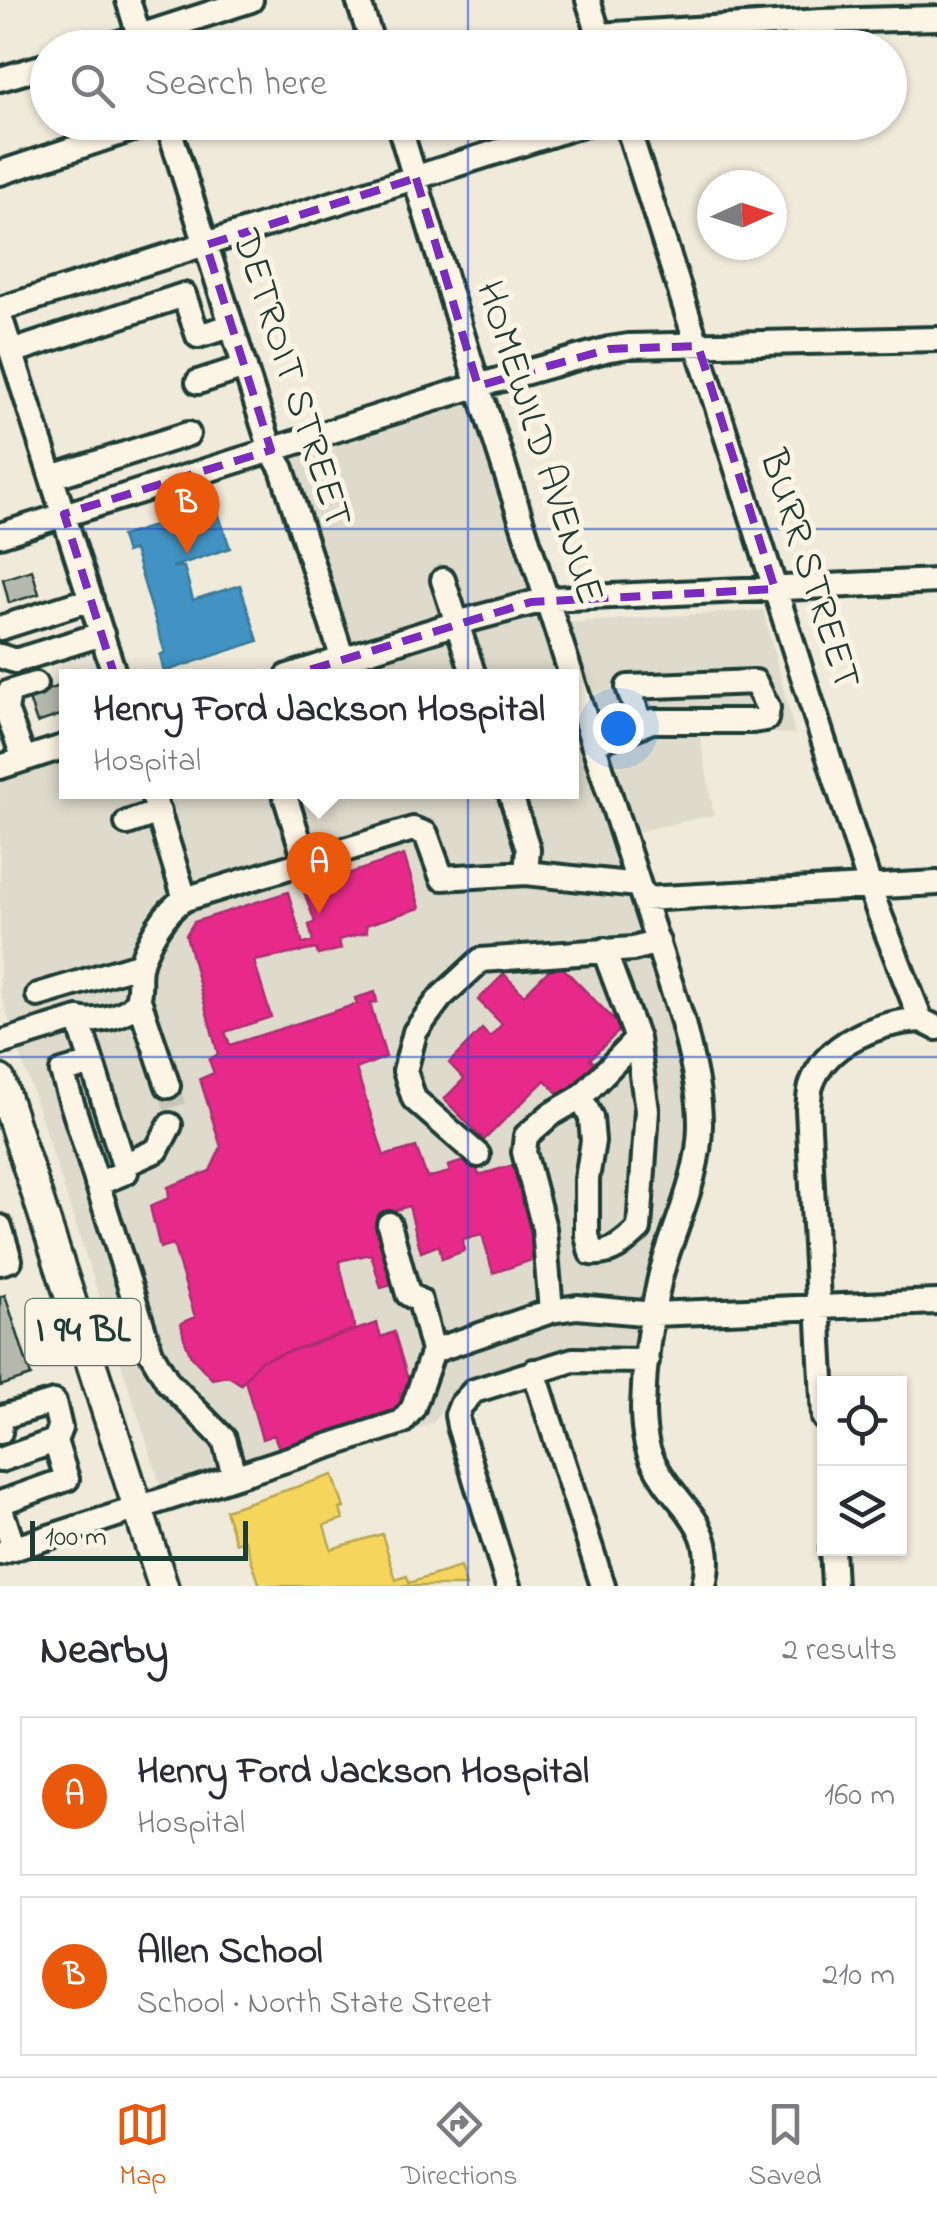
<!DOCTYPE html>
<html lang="en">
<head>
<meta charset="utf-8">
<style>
  :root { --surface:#fff; --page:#f7f7f7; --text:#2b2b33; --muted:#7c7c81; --line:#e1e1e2; --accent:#ea580c }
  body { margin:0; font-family:"Indie Flower",sans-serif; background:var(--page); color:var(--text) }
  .controls { position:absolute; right:30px; bottom:30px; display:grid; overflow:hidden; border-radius:0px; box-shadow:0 2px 8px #0004 }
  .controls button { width:90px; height:90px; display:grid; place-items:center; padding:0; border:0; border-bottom:2px solid var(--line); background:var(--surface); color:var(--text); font:50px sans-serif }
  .compass { position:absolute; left:697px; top:170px; width:90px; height:90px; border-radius:50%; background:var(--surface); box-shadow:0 2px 8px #0004; rotate:87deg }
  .scale { position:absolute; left:30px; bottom:25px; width:218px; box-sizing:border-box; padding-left:10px; border:5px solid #1f3d34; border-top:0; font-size:28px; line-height:35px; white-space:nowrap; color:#1f3d34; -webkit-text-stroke:8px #fcf5e5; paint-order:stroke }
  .you { position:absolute; left:618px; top:728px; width:35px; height:35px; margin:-25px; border:8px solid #fff; border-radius:50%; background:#1a73e8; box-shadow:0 0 0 15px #1a73e833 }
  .badge { display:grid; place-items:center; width:65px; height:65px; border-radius:50%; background:var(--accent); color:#fff; font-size:32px; font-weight:700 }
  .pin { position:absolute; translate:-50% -82px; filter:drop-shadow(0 2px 5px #0008) }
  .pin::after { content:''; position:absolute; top:52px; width:35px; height:30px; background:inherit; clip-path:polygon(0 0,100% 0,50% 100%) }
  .popup { position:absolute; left:59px; top:669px; width:520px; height:130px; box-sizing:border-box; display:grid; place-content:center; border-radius:0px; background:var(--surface); filter:drop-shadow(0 2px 8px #0005); font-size:32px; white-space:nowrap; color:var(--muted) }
  .popup b { font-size:38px; color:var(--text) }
  .popup::after { content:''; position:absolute; left:50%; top:100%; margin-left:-20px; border:20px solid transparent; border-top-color:var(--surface) }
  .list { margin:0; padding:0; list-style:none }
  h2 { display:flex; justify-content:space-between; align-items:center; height:130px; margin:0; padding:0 40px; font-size:42px }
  h2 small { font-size:32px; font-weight:400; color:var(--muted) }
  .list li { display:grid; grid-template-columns:65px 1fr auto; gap:30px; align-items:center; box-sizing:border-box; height:160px; margin:0 20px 20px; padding:0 20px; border:2px solid var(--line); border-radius:0px }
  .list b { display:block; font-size:38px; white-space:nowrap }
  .list p { margin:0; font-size:32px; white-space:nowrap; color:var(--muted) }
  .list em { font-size:32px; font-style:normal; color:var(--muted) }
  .icon { flex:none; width:55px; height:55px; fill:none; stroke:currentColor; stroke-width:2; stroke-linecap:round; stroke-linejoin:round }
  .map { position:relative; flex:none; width:937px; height:1586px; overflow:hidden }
  .search { position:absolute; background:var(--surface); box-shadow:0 2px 8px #0004; left:30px; right:30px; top:30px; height:110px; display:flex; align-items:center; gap:25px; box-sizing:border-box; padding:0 35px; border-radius:55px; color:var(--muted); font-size:38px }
  .sheet { height:490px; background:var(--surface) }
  nav { display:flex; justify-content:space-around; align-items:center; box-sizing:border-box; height:140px; border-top:2px solid var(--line); background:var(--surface); font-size:28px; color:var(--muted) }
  nav a { display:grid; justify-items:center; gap:5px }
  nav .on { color:var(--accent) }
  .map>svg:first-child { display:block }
  .built { fill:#dedbcc }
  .homes { fill:#f6d55c; stroke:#b6a750; stroke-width:2.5 }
  .schools { fill:#4393c3; stroke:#387998; stroke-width:2.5 }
  .health { fill:#e7298a; stroke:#ab2f70; stroke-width:2.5 }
  .building { fill:#b5b9ad; stroke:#1f3d34; stroke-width:2.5 }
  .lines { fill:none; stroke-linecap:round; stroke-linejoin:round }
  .minor-tunnel { stroke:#c5c7b9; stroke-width:22; stroke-dasharray:22 11; stroke-linecap:butt }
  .minor-casing { stroke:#1f3d34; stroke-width:30 }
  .major-casing { stroke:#1f3d34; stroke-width:35 }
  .minor { stroke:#fcf5e5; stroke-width:22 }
  .major { stroke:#fcf5e5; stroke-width:28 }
  .marked { fill:none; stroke:#7b2cbf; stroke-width:8; stroke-dasharray:20 12; stroke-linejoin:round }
  .grid { fill:none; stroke:#1d4ed8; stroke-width:2.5; stroke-opacity:0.55 }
  .labels { text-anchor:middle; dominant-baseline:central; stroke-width:10; stroke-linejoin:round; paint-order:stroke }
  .shield { fill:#fcf5e5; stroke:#617469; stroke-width:2.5 }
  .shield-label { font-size:38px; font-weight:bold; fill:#1f3d34 }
  .street-label { font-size:40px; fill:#1f3d34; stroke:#fcf5e5 }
</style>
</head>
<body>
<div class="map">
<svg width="937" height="1586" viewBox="0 0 937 1586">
  <rect width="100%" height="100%" fill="#efeada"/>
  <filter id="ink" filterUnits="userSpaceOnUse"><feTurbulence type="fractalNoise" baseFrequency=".01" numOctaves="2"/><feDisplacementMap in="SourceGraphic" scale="20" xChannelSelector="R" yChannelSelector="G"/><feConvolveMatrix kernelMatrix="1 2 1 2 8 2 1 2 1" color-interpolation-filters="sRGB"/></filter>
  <g filter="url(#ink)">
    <path class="built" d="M470,403L548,624L763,610L795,734L699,730L714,815L617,836L679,1059L686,1122L682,1172L663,1258L637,1351L478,1378L449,1396L435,1421L412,1432L170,1514L0,992V782L66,761V792H572V676H330L354,668L289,461Z"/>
    <path class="homes" d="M333,1475L344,1508L340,1509L343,1519L324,1525L331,1549L382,1534L396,1580L407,1576L409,1583L460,1567L466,1586H260L245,1540L236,1543L225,1510Z"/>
    <path class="schools" d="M216,507L230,548L172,567H184L193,600L240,585L258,641L164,672L160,655L165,653L134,550L126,553L121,536Z"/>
    <path class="health" d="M404,855L420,908L366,925L367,932L339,940L341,949L318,955L316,949L254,961L271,1017L225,1032L230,1045L357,1004L355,998L375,992L377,1002L370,1003L386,1057L356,1069L384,1156L416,1147L427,1178L450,1172L448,1166L473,1158L479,1175L527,1161L541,1257L493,1273L482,1234L463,1239L464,1251L442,1259L439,1245L421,1252L409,1206L379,1215L395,1284L381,1288L371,1254L339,1261L355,1329L260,1361L241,1384L228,1376L212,1379L191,1356L184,1338L181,1323L195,1317L173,1244L160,1248L150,1206L169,1198L168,1187L210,1171L221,1147L200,1079L214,1073L209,1060L218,1054L186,935L194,922L288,892L303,944L313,941L309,925L315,922L303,889Z
      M557,962L622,1028L590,1059L599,1068L565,1101L545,1080L484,1140L444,1099L464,1079L449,1063L482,1029L490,1037L502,1024L478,1000L504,974L524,995Z
      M377,1323L381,1337L394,1332L411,1390L400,1394L401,1407L279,1448L274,1435L262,1439L245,1380L260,1361Z"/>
    <path class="building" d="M32,570L39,594L9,603L3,579Z
      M66,684V713L37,723L28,696Z
      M5,1295L31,1376L0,1386V1297Z"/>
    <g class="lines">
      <path class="minor-tunnel" d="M168,1086L176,1111L170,1125"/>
      <g class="minor-casing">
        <path id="minor" d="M128,0L143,48
          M358,0L374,48
          M588,0L603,48
          M599,35L821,21L937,18
          M103,48L251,0
          M0,79L48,65
          M167,122L271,450L282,469L343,660
          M398,122L478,386L682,1019C690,1053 700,1088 700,1124C700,1178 673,1227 660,1278C650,1319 644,1365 643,1407C643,1424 644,1443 652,1459C675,1509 719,1520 704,1586
          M626,122L876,905L921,1020L937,1028
          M0,173L154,122
          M0,309L591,122
          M0,316L115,676
          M12,352L184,295L198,336L231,326
          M198,382L245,367
          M52,477L188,434
          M0,535L463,390L609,349L629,346L937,339
          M443,580L474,676
          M0,628L91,599
          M0,656L15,661L102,634
          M288,676L457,623L548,599L937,581
          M593,744L652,721H753L766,719L768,708L755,682L628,687L641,725
          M24,759L6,710L9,692L35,684
          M0,767L66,746
          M152,792L185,899
          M284,792L306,863
          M510,792L528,849L526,873
          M127,823L159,812
          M644,899L937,883
          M38,995L141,964
          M138,997L168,1086
          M78,1019L92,1063L62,1072L151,1353L168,1382L224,1439L234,1475
          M0,1043L78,1019C93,1023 127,1017 136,1002C142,991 137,975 141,963C148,941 165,910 185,899L413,829L426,834L442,878L526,873L638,885
          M92,1063L126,1172L97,1184
          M581,1097L591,1118L593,1141L587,1179V1235L591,1253C612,1255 625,1242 639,1229L647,1110L637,1039L604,950
          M478,1155L414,1099L405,1071L415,1032L440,998L481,960L633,949L658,942
          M124,1165L157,1150L170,1125
          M389,1224L408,1294L420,1301L433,1351
          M0,1227L10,1260L0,1263
          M551,1311L544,1228L524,1152L526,1136L550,1115L581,1097L637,1039
          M534,1371L603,1586
          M824,1418L808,1109C809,1102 809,1093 811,1086C825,1042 880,1022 921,1020
          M0,1432L2,1417L54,1402L60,1428L55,1441
          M0,1460L55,1441L67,1479L0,1503
          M0,1506L14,1549
          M832,1548L834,1586
          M0,1553L402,1422L413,1408L433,1351L551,1311L577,1307L654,1314L937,1302
          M508,1586L459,1426L457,1415L461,1405L474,1391L573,1360L647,1361"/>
      </g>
      <g class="major-casing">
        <path id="major" d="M0,1080L163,1586"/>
      </g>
      <use href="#minor" class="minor"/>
      <use href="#major" class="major"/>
    </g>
  </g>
  <path class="marked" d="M416,178L478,386L609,349L698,346L775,589L531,602L130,725L64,514L271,450L206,245Z"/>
  <path class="grid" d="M468,0V48M468,122V1586M0,529H937M0,1057H937"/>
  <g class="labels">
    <rect class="shield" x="25.5" y="1299" width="115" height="66" rx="8"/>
    <g class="shield-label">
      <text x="83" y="1332">I 94 BL</text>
    </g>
    <g class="street-label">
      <text transform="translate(290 379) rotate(72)">DETROIT STREET</text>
      <text transform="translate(538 443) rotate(72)">HOMEWILD AVENUE</text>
      <text transform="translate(808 570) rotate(72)">BURR STREET</text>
    </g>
  </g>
</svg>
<div class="controls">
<button><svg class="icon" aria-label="locate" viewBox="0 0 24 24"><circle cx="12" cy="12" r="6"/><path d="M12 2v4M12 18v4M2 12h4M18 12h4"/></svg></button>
<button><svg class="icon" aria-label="layers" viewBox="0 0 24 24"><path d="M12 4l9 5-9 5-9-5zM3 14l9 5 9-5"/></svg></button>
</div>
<svg class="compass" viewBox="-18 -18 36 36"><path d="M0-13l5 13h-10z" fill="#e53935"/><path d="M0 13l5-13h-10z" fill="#7c7c81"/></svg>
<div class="scale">100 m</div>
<div class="you"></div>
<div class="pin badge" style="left:319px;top:914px">A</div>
<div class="popup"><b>Henry Ford Jackson Hospital</b>Hospital</div>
<div class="pin badge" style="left:187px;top:554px">B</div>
<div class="search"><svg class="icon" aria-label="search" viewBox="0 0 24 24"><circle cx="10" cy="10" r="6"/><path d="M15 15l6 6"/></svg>Search here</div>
</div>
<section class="sheet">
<h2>Nearby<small>2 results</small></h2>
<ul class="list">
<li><span class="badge">A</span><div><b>Henry Ford Jackson Hospital</b><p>Hospital</p></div><em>160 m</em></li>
<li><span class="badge">B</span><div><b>Allen School</b><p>School · North State Street</p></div><em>210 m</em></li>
</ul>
</section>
<nav>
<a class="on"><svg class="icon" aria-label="map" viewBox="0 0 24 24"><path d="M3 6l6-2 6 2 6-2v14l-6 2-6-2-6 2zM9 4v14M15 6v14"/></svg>Map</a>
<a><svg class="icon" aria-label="directions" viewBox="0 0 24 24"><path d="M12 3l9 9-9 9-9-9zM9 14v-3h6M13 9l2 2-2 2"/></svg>Directions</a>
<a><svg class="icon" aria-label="saved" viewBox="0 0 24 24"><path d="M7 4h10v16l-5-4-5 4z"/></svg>Saved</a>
</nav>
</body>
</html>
